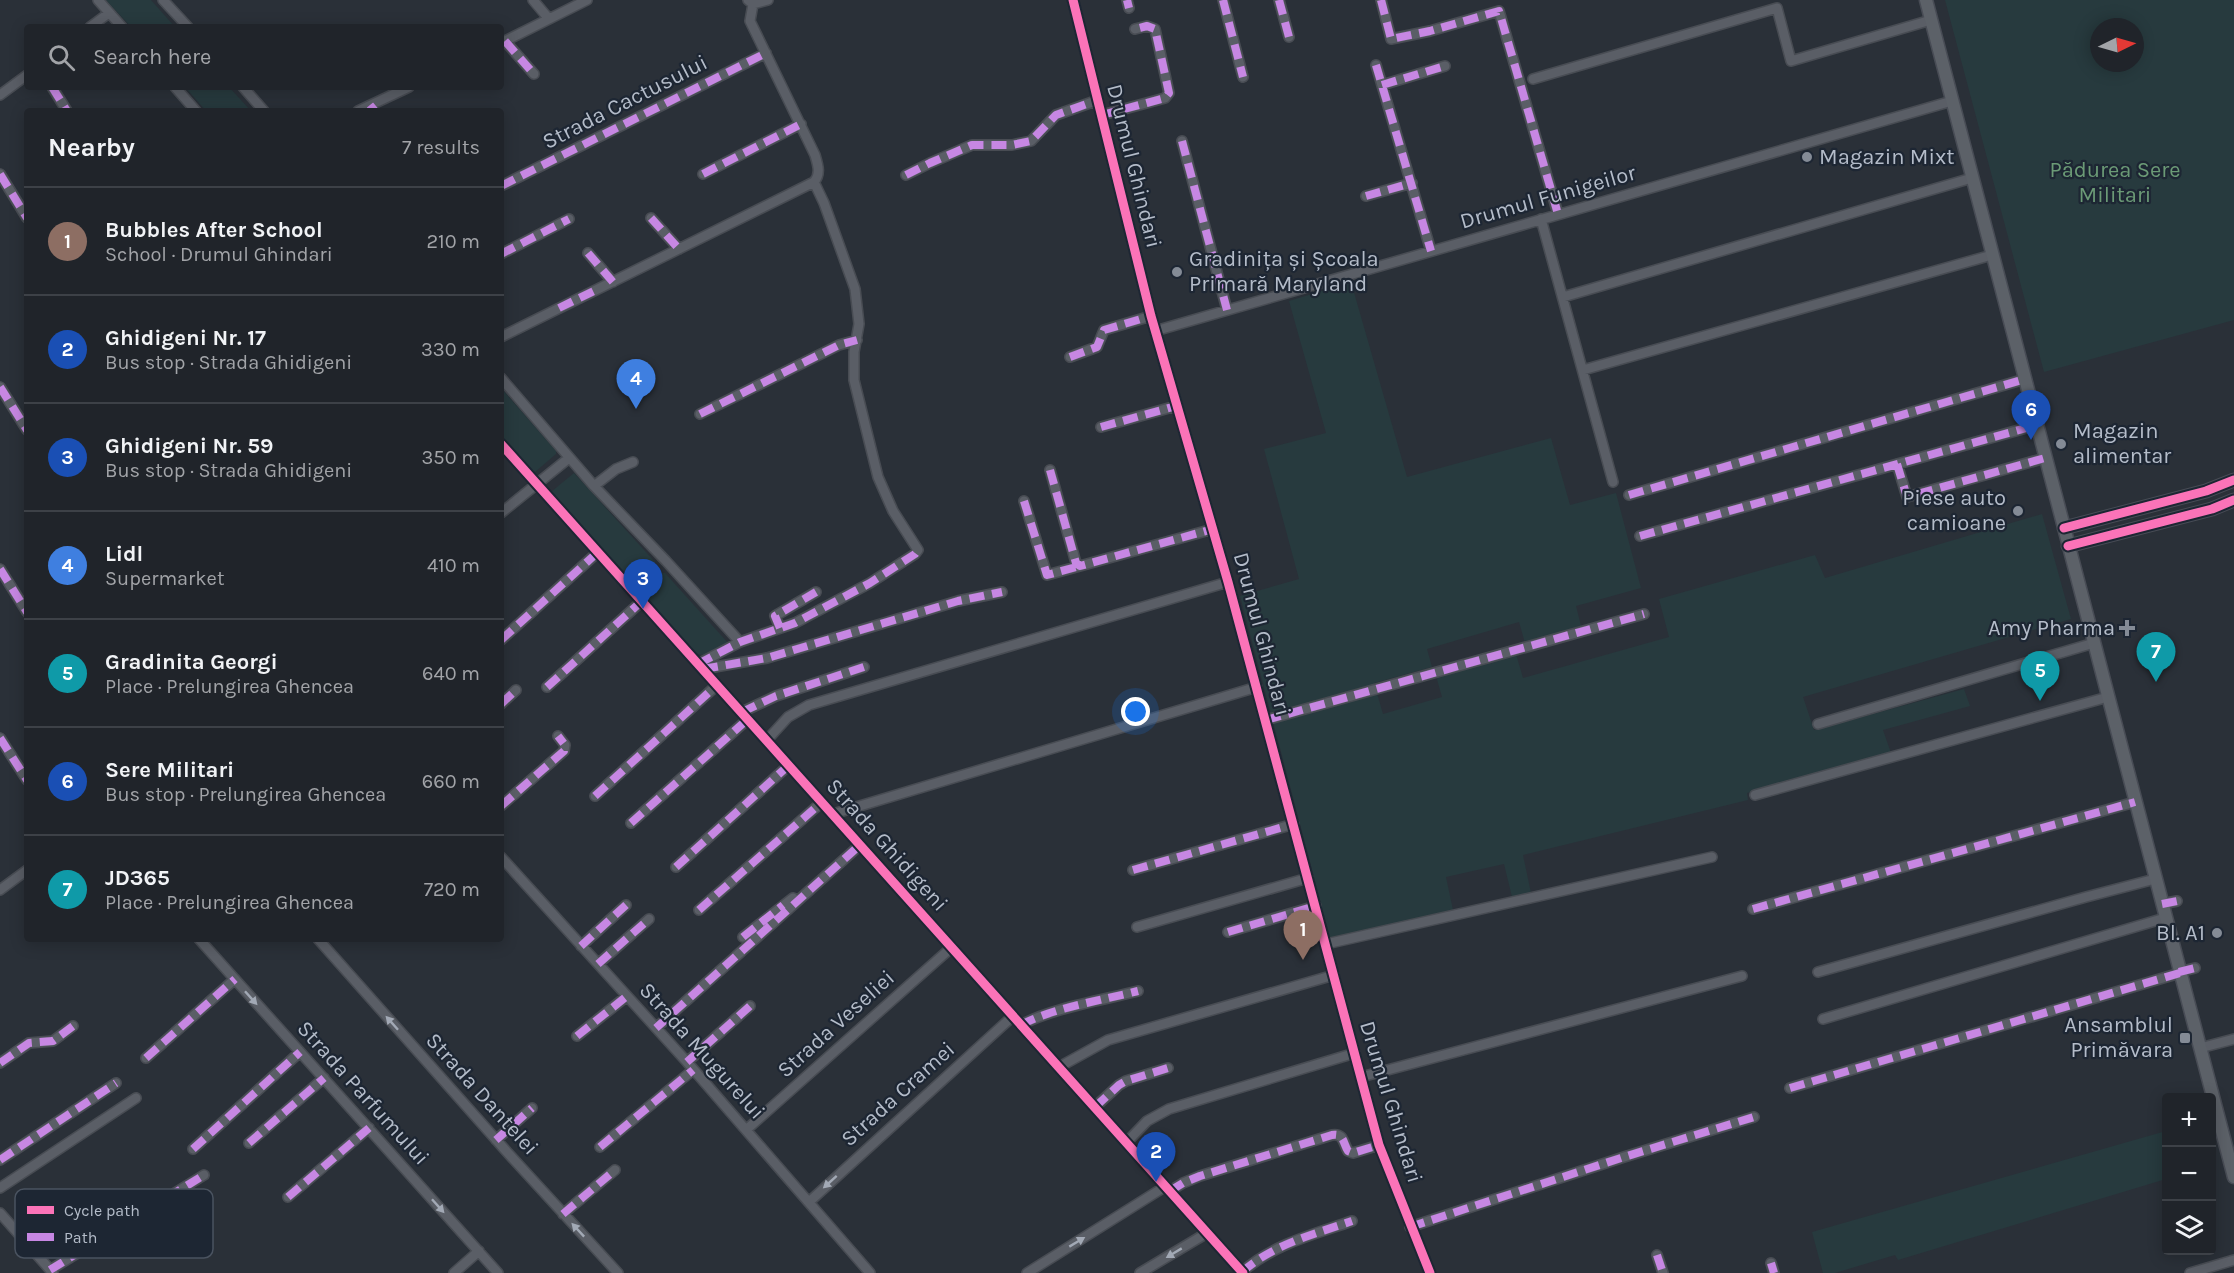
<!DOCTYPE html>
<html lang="en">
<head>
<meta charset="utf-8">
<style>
  :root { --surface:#20242a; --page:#2d3036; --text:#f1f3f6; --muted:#a2a4a8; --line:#3d4147; --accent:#d93025 }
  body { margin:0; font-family:Karla,sans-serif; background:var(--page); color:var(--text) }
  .controls { position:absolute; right:18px; bottom:18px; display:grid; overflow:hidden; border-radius:6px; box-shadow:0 3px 15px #0003 }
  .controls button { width:54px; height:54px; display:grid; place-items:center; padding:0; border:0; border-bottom:2px solid var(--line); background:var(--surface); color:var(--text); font:30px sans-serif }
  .compass { position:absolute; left:2090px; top:18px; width:54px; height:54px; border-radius:50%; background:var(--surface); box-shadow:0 3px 15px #0003; rotate:85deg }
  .you { position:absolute; left:1136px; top:712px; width:21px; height:21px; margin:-15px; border:4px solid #fff; border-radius:50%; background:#1a73e8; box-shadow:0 0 0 9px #1a73e833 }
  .badge { display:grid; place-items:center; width:39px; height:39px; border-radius:50%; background:var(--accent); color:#fff; font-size:20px; font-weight:700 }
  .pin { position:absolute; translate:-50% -50px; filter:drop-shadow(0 2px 3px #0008) }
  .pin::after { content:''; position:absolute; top:32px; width:21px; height:18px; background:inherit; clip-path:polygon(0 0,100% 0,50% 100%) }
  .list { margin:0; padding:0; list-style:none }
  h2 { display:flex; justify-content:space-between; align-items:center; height:78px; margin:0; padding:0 24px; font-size:26px }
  h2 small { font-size:20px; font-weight:400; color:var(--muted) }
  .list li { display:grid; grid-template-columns:39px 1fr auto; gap:18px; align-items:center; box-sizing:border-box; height:108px; padding:0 24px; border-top:2px solid var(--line) }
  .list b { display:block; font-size:22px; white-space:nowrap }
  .list p { margin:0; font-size:20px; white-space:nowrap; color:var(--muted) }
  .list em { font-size:20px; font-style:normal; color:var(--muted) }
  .icon { flex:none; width:33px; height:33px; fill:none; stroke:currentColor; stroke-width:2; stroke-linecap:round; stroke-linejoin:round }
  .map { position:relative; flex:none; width:2234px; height:1273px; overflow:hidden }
  .search { position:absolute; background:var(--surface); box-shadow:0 3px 15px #0003; left:24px; top:24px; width:480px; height:66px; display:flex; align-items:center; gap:15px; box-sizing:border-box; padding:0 21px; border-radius:6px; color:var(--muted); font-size:22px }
  .panel { position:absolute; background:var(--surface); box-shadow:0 3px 15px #0003; left:24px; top:108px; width:480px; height:834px; border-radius:6px }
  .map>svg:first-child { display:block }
  .green { fill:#273a3e; fill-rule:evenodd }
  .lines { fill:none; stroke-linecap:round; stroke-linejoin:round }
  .minor-casing { stroke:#484c53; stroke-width:12 }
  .major-casing { stroke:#484c55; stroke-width:15 }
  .minor { stroke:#5a5e66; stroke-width:9 }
  .major { stroke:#5c6168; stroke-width:12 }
  .quiet { stroke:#c787e3; stroke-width:8; stroke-dasharray:15 8; stroke-linecap:butt }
  .cycleway-casing { stroke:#1d2633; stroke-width:13 }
  .cycleway { stroke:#fb73b8; stroke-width:9 }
  .oneway { fill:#a2a9b5 }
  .poi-dot { fill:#848b96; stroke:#1d2633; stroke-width:2 }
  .labels { text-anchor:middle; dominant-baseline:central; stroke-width:4.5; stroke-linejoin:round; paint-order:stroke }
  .street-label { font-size:22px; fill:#b4bcc9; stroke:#1d2633 }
  .poi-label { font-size:22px; fill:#b4bcc9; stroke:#1d2633; text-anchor:end }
  .park-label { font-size:22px; fill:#6b9a76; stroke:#1d2633 }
  .key { fill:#1d2633; stroke:#4a5360; stroke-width:1.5 }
  .key-label { font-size:16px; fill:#b4bcc9 }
</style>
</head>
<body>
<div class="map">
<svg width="2234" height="1273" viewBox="0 0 2234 1273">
  <rect width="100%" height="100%" fill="#2a3038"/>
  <path class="green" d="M106,0H151L175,27H131Z
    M1945,0H2234V320L2044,372ZM2099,27H2135V63H2099Z
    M185,87H229L251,111H206Z
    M1351,282L1407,477L1551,438L1570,505L1616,493L1641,588L1576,606L1581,626L1525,643L1519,622L1427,649L1432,667L1374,683L1383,714L1442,697L1436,676L1516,654L1523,678L1669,637L1659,599L1815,555L1825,578L2042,514L2071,619L1803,697L1814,730L1964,689L1970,706L1883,730L1891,753L1747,793L1748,800L1523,855L1531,893L1512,897L1504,864L1446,877L1453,910L1330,938L1240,596L1299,579L1264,449L1326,433L1289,301Z
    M501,388L556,451V454L535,472L531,471L501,437Z
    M574,473L655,562L634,576L625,573L551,492Z
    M661,573H665L729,644C718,649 707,659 696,653L640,590L642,584Z
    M2166,1131V1179L1898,1260L1895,1255L1835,1273H1823L1812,1232Z"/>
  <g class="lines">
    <g class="minor-casing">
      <path id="minor" d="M98,0L122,27
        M163,0L188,27
        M533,0L549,19
        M748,0L753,4L768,0
        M1073,0L1151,316L1228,582L1379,1145L1430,1273
        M1127,0L1129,8
        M1223,0L1243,77
        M1279,0L1289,37
        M1381,0L1391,39L1430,31L1499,11L1558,214
        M90,27L109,13
        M505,41L534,74
        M501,43L587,0
        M1376,65L1431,251
        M1533,79L1777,8L1791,61L1931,20
        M1382,85L1445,66
        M52,87L67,111
        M175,87L196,111
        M243,87L264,111
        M0,95L27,75
        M358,111L409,87
        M1102,115L1165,98L1169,93L1155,29L1147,26L1135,29
        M1182,141L1227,310
        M0,174L27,218
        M703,174L801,124
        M906,175L930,163L972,145H1012L1031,141L1056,115L1098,100
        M501,186L766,53
        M1366,196L1412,183
        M651,218L679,249
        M1541,219L1613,482
        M588,253L613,282
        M501,254L569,219
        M1563,297L1972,178
        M1155,331L1952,101
        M501,337L814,182C821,174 818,165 815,155L750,21L753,4
        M1070,357L1097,347L1104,330L1151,316
        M1583,370L1992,255
        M501,378L594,486L666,561L740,642
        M0,387L27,430
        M700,414L839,345L857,340
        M1101,427L1176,406
        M501,444L1243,1273
        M1897,464L1907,497L2045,458
        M1050,470L1076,563L1080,566L1213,529
        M594,486L616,469L633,462
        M1629,495L2025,379
        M1024,501L1047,575L1080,566
        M501,513L569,458
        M1640,536L2037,425
        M0,569L27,612
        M780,628L775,616L816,592
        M501,640L598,552
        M698,664L740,642L795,623L870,583L915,554L918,550L893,511L878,477L854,380V352L859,324L855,289L824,203L814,182
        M703,669L767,658L958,601L1002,592
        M547,687L642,601
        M501,704L516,690
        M742,712L776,696L864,667
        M1266,720L1644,614
        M1818,724L2094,643
        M0,738L27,780
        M767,740L788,717L809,705L1228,582
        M1755,795L2108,697
        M595,796L717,685
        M501,806L564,751L565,745L558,736
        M833,814L1257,687
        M631,823L748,719
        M501,857L687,1062L870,1273
        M676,867L789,765
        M1133,870L1294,824
        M0,890L27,870
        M2162,904L2177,901
        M1753,909L2135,802
        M699,910L822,802
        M1137,927L1308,878
        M1228,932L1316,906
        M743,937L793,898
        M199,939L498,1273
        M318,939L507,1152L618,1273
        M1326,944L1712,857
        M581,946L626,905
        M598,964L649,919
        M1818,972L2086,897L2155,879
        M2179,972L2195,968
        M1823,1019L2165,918
        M1021,1025C1052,1008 1103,1000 1138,991
        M656,1028L860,845
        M577,1036L627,996
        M2200,1048L2234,1039
        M146,1058L235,979
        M687,1062L750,1006
        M0,1063L29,1043L53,1041L73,1026
        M1059,1067L1108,1040L1334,975
        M1361,1077L1742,976
        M1790,1088L2180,973
        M1095,1107L1119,1085L1126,1081L1168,1068
        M746,1130L952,947
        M496,1140L532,1108
        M249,1143L324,1078
        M1126,1143L1147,1121L1169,1109L1355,1053
        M600,1147L693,1070
        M193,1149L300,1052
        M0,1160L116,1083
        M0,1188L136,1098
        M1170,1191L1183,1183L1200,1176L1332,1135C1344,1133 1343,1143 1348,1151L1353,1153L1379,1145
        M288,1197L369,1128
        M809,1202L1013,1016
        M0,1213L53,1273
        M563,1214L615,1170
        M1410,1227L1624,1157L1754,1117
        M1657,1255L1663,1273
        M1771,1263L1774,1273
        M50,1270L204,1175
        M1242,1272C1274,1244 1312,1235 1352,1221
        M454,1273L479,1251
        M1027,1273L1166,1186
        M1140,1273L1207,1233
        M2190,1273L2234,1260"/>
    </g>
    <g class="major-casing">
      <path id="major" d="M1926,0L2234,1177
        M2064,528L2206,491L2234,480
        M2068,546L2212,509L2234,500"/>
    </g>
    <use href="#minor" class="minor"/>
    <use href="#major" class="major"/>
    <path class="quiet" d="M1127,0L1129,8
      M1223,0L1243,77
      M1279,0L1289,37
      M1381,0L1391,39L1430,31L1499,11L1558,214
      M505,41L534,74
      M1376,65L1431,251
      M1382,85L1445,66
      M52,87L67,111
      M370,105L375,111
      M1102,115L1165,98L1169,93L1155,29L1147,26L1135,29
      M1182,141L1227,310
      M0,174L27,218
      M703,174L801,124
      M906,175L930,163L972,145H1012L1031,141L1056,115L1098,100
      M501,186L766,53
      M1366,196L1412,183
      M651,218L679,249
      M588,253L613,282
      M501,254L569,219
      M559,308L594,291
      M1070,357L1097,347L1104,330L1151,316
      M0,387L27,430
      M700,414L839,345L857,340
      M1101,427L1176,406
      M1897,464L1907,497L2045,458
      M1050,470L1076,563L1080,566L1213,529
      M1629,495L2025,379
      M1024,501L1047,575L1080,566
      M1640,536L2037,425
      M0,569L27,612
      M780,628L775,616L816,592
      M501,640L598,552
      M698,664L740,642L795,623L870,583L915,554L918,550
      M703,669L767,658L958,601L1002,592
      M547,687L642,601
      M501,704L516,690
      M742,712L776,696L864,667
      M1266,720L1644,614
      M0,738L27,780
      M595,796L717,685
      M501,806L564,751L565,745L558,736
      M631,823L748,719
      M676,867L789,765
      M1133,870L1294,824
      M2162,904L2177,901
      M1753,909L2135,802
      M699,910L822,802
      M1228,932L1316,906
      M743,937L783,905
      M581,946L626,905
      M598,964L649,919
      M2179,972L2195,968
      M1021,1025C1052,1008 1103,1000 1138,991
      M656,1028L860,845
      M577,1036L627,996
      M146,1058L235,979
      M687,1062L750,1006
      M0,1063L29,1043L53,1041L73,1026
      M1790,1088L2180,973
      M1095,1107L1119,1085L1126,1081L1168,1068
      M496,1140L532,1108
      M249,1143L324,1078
      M600,1147L693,1070
      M193,1149L300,1052
      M0,1160L116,1083
      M1170,1191L1183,1183L1200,1176L1332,1135C1344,1133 1343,1143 1348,1151L1353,1153L1379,1145
      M288,1197L369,1128
      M563,1214L615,1170
      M1410,1227L1624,1157L1754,1117
      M1657,1255L1663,1273
      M1771,1263L1774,1273
      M50,1270L204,1175
      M1242,1272C1274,1244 1312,1235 1352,1221"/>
    <g class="cycleway-casing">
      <path id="cycleway" d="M1073,0L1151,316L1228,582L1379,1145L1430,1273
        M501,444L1243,1273
        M2064,528L2206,491L2234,480
        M2068,546L2212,509L2234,500"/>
    </g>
    <use href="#cycleway" class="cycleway"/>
  </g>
  <defs><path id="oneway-solid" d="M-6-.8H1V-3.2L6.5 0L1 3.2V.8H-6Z" transform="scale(1.5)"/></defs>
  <g class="oneway">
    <use href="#oneway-solid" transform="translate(251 998) rotate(48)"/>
    <use href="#oneway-solid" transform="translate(392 1023) rotate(-132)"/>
    <use href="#oneway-solid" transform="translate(830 1182) rotate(138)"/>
    <use href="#oneway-solid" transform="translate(438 1206) rotate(48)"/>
    <use href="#oneway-solid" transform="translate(578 1230) rotate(-133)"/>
    <use href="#oneway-solid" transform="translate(1077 1242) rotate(-31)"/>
    <use href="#oneway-solid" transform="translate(1174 1253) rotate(149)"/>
  </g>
  <g class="poi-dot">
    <circle cx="1807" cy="157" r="6"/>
    <circle cx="1177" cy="272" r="6"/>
    <circle cx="2061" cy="444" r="6"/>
    <circle cx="2018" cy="511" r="6"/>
    <path d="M2124 619h6v6h6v6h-6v6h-6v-6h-6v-6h6z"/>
    <circle cx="2217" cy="933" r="6"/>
    <rect x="2179" y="1032" width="12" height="12" rx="3"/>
  </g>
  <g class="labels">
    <g class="street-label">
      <text transform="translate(625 102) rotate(-27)">Strada Cactusului</text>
      <text transform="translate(1134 166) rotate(76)">Drumul Ghindari</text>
      <text transform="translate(1548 197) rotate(-16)">Drumul Funigeilor</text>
      <text transform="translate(1262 634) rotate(75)">Drumul Ghindari</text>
      <text transform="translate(887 845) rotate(48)">Strada Ghidigeni</text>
      <text transform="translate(836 1024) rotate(-42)">Strada Veseliei</text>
      <text transform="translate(702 1051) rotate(48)">Strada Mugurelui</text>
      <text transform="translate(363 1093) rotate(48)">Strada Parfumului</text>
      <text transform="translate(482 1094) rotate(48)">Strada Dantelei</text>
      <text transform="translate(898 1094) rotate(-42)">Strada Cramei</text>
      <text transform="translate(1391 1102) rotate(73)">Drumul Ghindari</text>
    </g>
    <g class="poi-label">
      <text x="1819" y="157" text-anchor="start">Magazin Mixt</text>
      <text x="1189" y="259" text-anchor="start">Gradinița și Școala<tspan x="1189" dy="25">Primară Maryland</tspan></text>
      <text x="2073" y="431" text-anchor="start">Magazin<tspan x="2073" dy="25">alimentar</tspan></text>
      <text x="2006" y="498">Piese auto<tspan x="2006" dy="25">camioane</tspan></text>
      <text x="2115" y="628">Amy Pharma</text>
      <text x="2205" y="933">Bl. A1</text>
      <text x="2173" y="1025">Ansamblul<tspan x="2173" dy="25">Primăvara</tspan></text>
    </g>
    <g class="park-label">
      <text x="2115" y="170">Pădurea Sere<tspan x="2115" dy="25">Militari</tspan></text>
    </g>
  </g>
  <rect x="15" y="1189" width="198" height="69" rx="9" class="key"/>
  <rect x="27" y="1206" width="27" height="8" fill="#fb73b8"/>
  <rect x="27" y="1233" width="27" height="8" fill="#c787e3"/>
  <g class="key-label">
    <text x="64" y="1216">Cycle path</text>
    <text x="64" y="1243">Path</text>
  </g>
</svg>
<div class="controls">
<button>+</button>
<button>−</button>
<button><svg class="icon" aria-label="layers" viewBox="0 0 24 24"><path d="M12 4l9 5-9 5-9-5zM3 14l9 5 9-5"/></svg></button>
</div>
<svg class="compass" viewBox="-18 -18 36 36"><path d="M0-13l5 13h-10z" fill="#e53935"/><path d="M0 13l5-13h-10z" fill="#a2a4a8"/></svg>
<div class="you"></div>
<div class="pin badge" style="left:1303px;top:960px;background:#8d6e63">1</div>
<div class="pin badge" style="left:1156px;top:1182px;background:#1a4fb4">2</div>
<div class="pin badge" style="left:643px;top:609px;background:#1a4fb4">3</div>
<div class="pin badge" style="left:636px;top:409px;background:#3f7fe0">4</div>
<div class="pin badge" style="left:2040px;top:701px;background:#0f9aa8">5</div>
<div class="pin badge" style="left:2031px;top:440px;background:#1a4fb4">6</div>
<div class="pin badge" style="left:2156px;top:682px;background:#0f9aa8">7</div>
<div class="search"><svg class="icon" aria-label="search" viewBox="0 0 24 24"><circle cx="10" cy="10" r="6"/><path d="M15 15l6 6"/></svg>Search here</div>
<section class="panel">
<h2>Nearby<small>7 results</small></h2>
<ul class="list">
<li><span class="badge" style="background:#8d6e63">1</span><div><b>Bubbles After School</b><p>School · Drumul Ghindari</p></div><em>210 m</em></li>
<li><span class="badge" style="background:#1a4fb4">2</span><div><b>Ghidigeni Nr. 17</b><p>Bus stop · Strada Ghidigeni</p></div><em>330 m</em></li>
<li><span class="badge" style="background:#1a4fb4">3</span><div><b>Ghidigeni Nr. 59</b><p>Bus stop · Strada Ghidigeni</p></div><em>350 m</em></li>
<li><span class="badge" style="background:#3f7fe0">4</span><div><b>Lidl</b><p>Supermarket</p></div><em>410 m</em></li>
<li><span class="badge" style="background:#0f9aa8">5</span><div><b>Gradinita Georgi</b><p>Place · Prelungirea Ghencea</p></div><em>640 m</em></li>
<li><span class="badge" style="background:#1a4fb4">6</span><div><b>Sere Militari</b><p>Bus stop · Prelungirea Ghencea</p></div><em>660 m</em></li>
<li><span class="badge" style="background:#0f9aa8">7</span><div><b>JD365</b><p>Place · Prelungirea Ghencea</p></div><em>720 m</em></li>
</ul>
</section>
</div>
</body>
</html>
